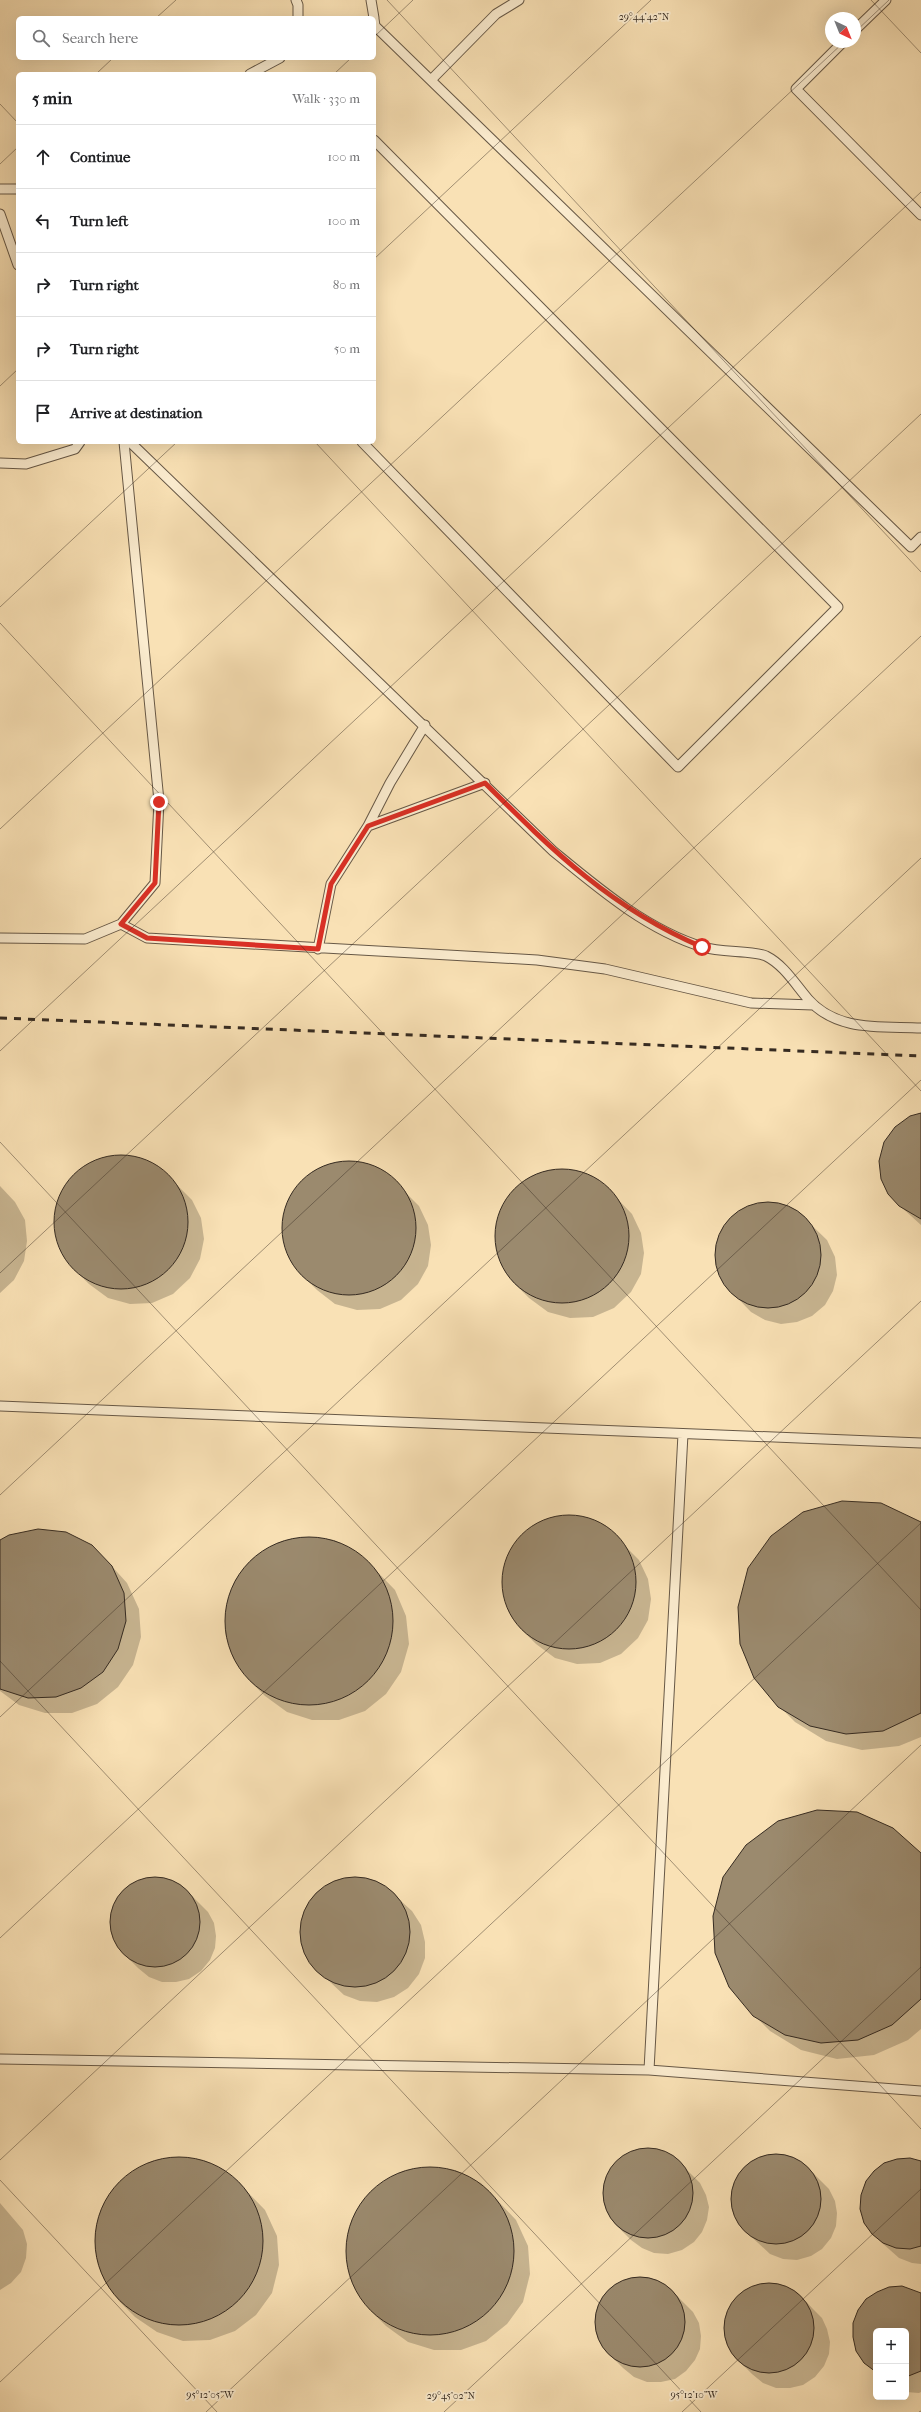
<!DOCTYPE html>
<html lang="en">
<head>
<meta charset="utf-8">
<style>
  :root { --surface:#fff; --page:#f2f2f2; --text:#202124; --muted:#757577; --line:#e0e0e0 }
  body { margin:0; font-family:"IM FELL French Canon",serif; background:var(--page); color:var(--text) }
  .controls { position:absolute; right:12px; bottom:12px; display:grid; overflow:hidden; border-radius:6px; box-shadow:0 4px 16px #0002 }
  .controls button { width:36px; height:36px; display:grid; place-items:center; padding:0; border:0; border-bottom:1px solid var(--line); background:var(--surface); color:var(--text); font:20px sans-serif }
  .compass { position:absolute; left:825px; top:12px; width:36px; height:36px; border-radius:50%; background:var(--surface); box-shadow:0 4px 16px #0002; rotate:137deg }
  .stop { position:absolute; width:12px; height:12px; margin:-9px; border:3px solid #d93025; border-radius:50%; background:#fff }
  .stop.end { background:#d93025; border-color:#fff; box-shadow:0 1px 4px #0008 }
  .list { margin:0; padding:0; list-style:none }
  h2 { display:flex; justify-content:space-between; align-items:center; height:52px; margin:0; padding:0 16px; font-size:17px }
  h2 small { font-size:13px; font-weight:400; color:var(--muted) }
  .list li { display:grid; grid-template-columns:26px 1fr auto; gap:12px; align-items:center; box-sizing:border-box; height:64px; padding:0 16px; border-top:1px solid var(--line) }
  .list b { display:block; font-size:15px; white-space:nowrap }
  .list em { font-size:13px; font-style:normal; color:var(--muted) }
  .icon { flex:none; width:22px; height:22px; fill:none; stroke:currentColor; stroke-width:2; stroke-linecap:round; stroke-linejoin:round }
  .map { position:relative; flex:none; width:921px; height:2412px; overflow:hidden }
  .search { position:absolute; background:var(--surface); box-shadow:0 4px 16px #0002; left:16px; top:16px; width:360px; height:44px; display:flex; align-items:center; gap:10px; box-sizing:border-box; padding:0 14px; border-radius:6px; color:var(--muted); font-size:15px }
  .panel { position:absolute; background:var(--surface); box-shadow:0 4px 16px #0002; left:16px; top:72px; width:360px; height:372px; border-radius:6px }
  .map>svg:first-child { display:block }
  .shadow { fill:#0003 }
  .building { fill:#9b8a6e; stroke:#362b21 }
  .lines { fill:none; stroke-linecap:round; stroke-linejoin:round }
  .lane-casing { stroke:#675846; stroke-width:11 }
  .lane { stroke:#fbeccf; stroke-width:9 }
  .rail { stroke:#362b21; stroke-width:3; stroke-dasharray:7 7; stroke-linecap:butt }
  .route { stroke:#d93025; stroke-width:5 }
  .ticks { fill:none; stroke:#362b21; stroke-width:1; stroke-opacity:0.45 }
  .ticks-label { font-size:10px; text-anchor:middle; fill:#362b21; stroke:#fbeccf; stroke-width:3.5; stroke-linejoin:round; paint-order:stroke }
</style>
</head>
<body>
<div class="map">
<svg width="921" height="2412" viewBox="0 0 921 2412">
  <rect width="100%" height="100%" fill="#f9e1b5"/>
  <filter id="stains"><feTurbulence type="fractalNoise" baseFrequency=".005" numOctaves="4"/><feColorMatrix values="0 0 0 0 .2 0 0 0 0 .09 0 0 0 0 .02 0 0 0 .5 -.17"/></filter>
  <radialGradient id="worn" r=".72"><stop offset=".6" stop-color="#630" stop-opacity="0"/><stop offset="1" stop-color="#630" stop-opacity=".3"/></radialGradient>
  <path class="shadow" d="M921,1114V1225L900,1206Z
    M122,1156L142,1159L161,1169L192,1200L201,1218L204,1239L200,1259L190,1278L173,1294L152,1303L130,1304L108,1298L89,1284L73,1268L60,1249L55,1227L58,1204L68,1183L83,1168L101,1159Z
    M350,1162L370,1166L388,1175L419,1206L428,1225L431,1245L428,1266L418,1284L401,1300L380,1309L357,1310L335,1304L317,1290L301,1274L288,1255L283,1233L285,1210L295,1189L310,1175L329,1165Z
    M562,1170L583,1174L602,1183L632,1214L641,1233L644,1253L641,1274L631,1292L614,1308L593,1317L570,1318L548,1312L529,1298L513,1282L501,1263L496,1241L498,1218L508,1197L523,1183L542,1173Z
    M0,1186L15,1202L25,1220L27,1241L24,1261L14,1280L0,1293Z
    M763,1203L781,1204L798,1212L827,1240L835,1257L837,1275L833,1291L825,1305L812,1316L797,1322L781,1324L765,1320L751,1312L724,1284L717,1269L716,1251L720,1233L731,1218L746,1208Z
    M881,1504L921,1523V1737L899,1746L862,1750L826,1741L795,1722L779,1706Z
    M569,1516L590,1519L608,1529L639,1560L648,1579L651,1599L648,1620L638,1638L621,1654L600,1663L577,1664L555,1658L536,1644L520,1628L508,1609L502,1586L505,1564L515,1543L530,1528L549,1519Z
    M305,1537L334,1540L359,1553L395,1590L406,1616L409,1644L401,1672L386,1694L365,1711L339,1720H312L287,1712L265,1696L249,1680L233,1658L225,1633L226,1606L235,1580L253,1558L277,1543Z
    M0,1542L108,1562L127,1583L139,1609L141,1637L133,1665L118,1687L97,1704L72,1713H45L19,1705L0,1691Z
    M921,1855V2029L908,2040L874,2055L837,2059L801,2050L770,2031L754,2015Z
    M159,1877L172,1880L183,1887L208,1912L214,1923L216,1936L215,1948L210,1960L201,1971L189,1979L176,1982H162L149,1977L138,1968L122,1952L114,1940L111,1927V1913L116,1900L124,1890L134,1882L146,1878Z
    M350,1878H366L382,1884L412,1911L421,1925L425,1942V1958L419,1974L408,1988L394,1997L377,2002L360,2001L344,1995L315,1968L305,1954L301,1938L302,1920L308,1904L319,1891L333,1882Z
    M652,2149L664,2152L675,2158L700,2183L706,2195L709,2207L707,2220L702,2232L694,2242L682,2250L668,2254L654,2253L642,2248L631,2240L615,2224L607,2212L603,2199L604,2185L609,2172L617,2161L627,2154Z
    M768,2155H781L793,2157L804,2164L829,2189L835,2201L837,2213L836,2226L831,2238L822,2249L811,2256L797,2260L783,2259L770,2254L743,2229L736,2218L732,2204L733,2191L738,2177L745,2167L756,2160Z
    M176,2157L204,2161L230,2174L265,2210L277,2236L279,2265L272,2293L256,2315L235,2331L210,2340L183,2341L157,2332L135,2317L119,2301L104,2279L96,2253V2226L106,2201L124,2178L148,2163Z
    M921,2162V2264L912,2263L899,2258L872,2234Z
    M427,2167L455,2170L481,2183L516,2220L528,2246L530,2274L523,2302L507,2324L486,2341L461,2350H434L408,2342L386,2326L370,2310L355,2288L347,2263V2236L357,2210L375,2188L399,2173Z
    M0,2203L23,2230L27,2244L26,2258L21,2272L11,2283L0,2290Z
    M645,2277L657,2280L668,2287L693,2312L699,2323L701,2336L700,2349L695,2360L686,2371L675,2379L661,2382H647L634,2377L623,2368L607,2352L600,2340L596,2327V2313L602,2300L609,2290L632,2278Z
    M773,2283L786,2286L797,2292L813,2309L822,2318L827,2329L830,2342L829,2354L824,2366L815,2377L803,2385L790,2388H776L763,2383L752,2374L736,2358L728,2346L725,2333V2319L730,2306L738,2296L760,2284Z
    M902,2288L921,2294V2392L919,2393L906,2392V2331H876V2373L857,2351Z"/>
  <path class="building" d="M921,1113V1219L899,1206L888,1194L881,1179L879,1161L884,1142L895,1127L910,1116Z
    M54 1222a67 67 0 1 1 134 0a67 67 0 1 1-134 0Z
    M282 1228a67 67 0 1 1 134 0a67 67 0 1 1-134 0Z
    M495 1236a67 67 0 1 1 134 0a67 67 0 1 1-134 0Z
    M715 1255a53 53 0 1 1 106 0a53 53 0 1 1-106 0Z
    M842,1501L881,1503L921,1522V1713L883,1731L846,1734L810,1726L778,1707L754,1678L740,1644L738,1607L748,1568L771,1536L803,1512Z
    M502 1582a67 67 0 1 1 134 0a67 67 0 1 1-134 0Z
    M38,1529L66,1532L92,1545L112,1566L124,1593L126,1621L118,1649L103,1672L81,1688L56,1697L28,1698L0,1689V1540L9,1535Z
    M225 1621a84 84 0 1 1 168 0a84 84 0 1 1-168 0Z
    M817,1810L857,1812L893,1828L921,1853V1999L892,2025L858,2040L821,2043L785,2035L753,2016L729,1987L715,1953L713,1916L723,1877L746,1845L778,1821Z
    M110 1922a45 45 0 1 1 90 0a45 45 0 1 1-90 0Z
    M300 1932a55 55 0 1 1 110 0a55 55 0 1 1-110 0Z
    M603 2193a45 45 0 1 1 90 0a45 45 0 1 1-90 0Z
    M731 2199a45 45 0 1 1 90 0a45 45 0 1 1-90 0Z
    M95 2241a84 84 0 1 1 168 0a84 84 0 1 1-168 0Z
    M910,2158L921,2161V2246L910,2249L896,2248L883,2243L872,2234L864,2223L860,2209L861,2195L866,2181L874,2171L884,2163L897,2159Z
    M346 2251a84 84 0 1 1 168 0a84 84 0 1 1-168 0Z
    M595 2322a45 45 0 1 1 90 0a45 45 0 1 1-90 0Z
    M724 2328a45 45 0 1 1 90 0a45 45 0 1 1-90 0Z
    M902,2286L921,2293V2371L906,2377V2331H876V2372L864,2363L856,2351L853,2337V2323L858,2310L866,2299L877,2292L889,2287Z"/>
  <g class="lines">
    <g class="lane-casing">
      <path id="lane" d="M296,0L298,5V18
        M371,0L374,18
        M374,19L375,26L911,547L921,537
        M855,30L886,0
        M843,42L796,89L921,215
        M250,74L280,58
        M431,80L496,14L519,0
        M0,189H18
        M0,214L18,265
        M130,442L553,851C598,888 647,930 703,947C721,953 752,950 766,956C784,965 795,984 808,999C837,1032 881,1026 921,1028
        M362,442L678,767L838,607L374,140
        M0,463L26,464L75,449L80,442
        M425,725L390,783L368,826L485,783
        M121,924L147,938L537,960L605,969L751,1003L813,1005
        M0,938L85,939L121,924L155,883L159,801L124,442
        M318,949L331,884L368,826
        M0,1406L921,1443
        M0,2059L649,2070L921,2091
        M649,2070L683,1434"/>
    </g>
    <use href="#lane" class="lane"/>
    <path class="rail" d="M0,1018L921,1056"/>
  </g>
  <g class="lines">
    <path class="route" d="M159,802L155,883L121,924L147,938L318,949L331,884L368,826L485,783C553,851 611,908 702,947"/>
  </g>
  <path class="ticks" d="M387,0L921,572M871,0L921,53M156,18L176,0M855,32L889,0M374,37L413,0M96,74L113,58M334,74L351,58M0,104L18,123M0,164L18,147M374,259L651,0M0,386L18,369M315,442L921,1091M0,607L177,442M0,623L921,1610M0,829L844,42M0,1051L921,192M0,1142L921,2129M0,1273L921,414M0,1495L921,636M0,1661L701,2412M0,1717L921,858M0,1938L921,1080M0,2160L921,1301M0,2180L217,2412M0,2382L921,1523M206,2412L921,1745M444,2412L921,1967M682,2412L921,2189M919,2412L921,2411"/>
  <g class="ticks-label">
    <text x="644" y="20">29°44'42"N</text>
    <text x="210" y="2398">95°12'05"W</text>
    <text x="694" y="2398">95°12'10"W</text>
    <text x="451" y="2399">29°45'02"N</text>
  </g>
  <rect width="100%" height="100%" filter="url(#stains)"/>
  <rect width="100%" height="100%" fill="url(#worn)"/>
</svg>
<div class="controls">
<button>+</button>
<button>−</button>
</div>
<svg class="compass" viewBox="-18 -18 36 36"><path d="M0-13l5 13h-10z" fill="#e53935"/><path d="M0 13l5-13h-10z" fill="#757577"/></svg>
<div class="stop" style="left:702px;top:947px"></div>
<div class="stop end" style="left:159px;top:802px"></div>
<div class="search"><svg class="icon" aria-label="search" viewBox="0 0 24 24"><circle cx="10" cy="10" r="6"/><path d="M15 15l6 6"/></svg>Search here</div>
<section class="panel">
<h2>5 min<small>Walk · 330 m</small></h2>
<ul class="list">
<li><svg class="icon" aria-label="ahead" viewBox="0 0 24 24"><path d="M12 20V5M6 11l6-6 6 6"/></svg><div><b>Continue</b></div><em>100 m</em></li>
<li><svg class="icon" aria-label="left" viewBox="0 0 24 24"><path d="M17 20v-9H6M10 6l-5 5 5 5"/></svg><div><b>Turn left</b></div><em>100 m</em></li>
<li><svg class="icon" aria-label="right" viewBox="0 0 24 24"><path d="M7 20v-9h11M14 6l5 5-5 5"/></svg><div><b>Turn right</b></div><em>80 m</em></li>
<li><svg class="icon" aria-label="right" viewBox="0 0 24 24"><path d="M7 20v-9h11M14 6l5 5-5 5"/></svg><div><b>Turn right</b></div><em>50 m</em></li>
<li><svg class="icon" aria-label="arrive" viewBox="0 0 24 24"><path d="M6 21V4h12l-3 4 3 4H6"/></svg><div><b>Arrive at destination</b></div></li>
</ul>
</section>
</div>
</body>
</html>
